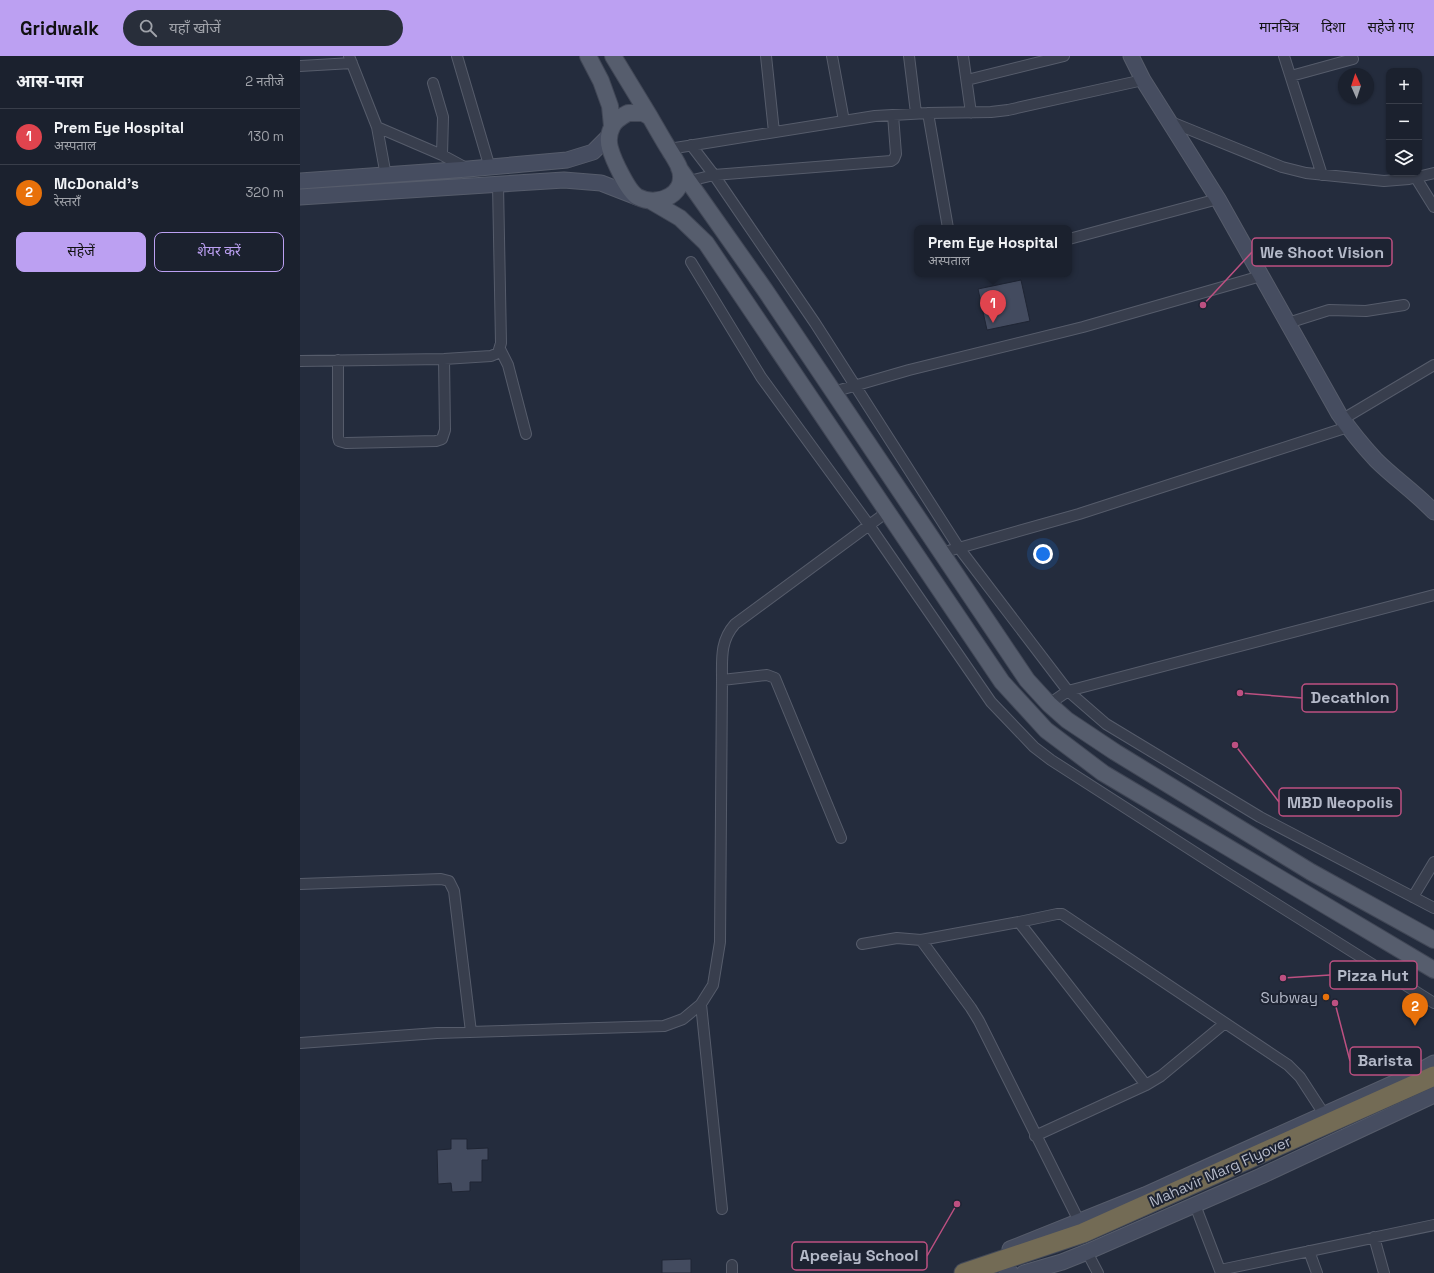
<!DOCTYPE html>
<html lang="hi">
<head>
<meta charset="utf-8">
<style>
  :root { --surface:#1b212e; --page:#282e3a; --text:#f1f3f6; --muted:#a0a3aa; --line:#393e4a; --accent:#bca0f2 }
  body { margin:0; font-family:"Space Grotesk","Noto Sans Devanagari",sans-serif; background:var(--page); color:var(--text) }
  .controls { position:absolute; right:12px; top:12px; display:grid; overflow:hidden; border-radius:8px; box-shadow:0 1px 3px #0004 }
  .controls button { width:36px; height:36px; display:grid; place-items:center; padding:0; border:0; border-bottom:1px solid var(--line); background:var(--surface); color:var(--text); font:20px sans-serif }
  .compass { position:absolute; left:1038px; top:12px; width:36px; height:36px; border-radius:50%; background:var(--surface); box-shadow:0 1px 3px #0004; rotate:357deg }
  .you { position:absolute; left:743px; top:498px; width:14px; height:14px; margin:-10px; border:3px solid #fff; border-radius:50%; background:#1a73e8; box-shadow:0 0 0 6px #1a73e833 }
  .badge { display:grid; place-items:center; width:26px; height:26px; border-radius:50%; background:var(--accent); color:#fff; font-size:13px; font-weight:700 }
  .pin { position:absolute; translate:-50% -33px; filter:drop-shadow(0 1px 2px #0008) }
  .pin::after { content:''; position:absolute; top:21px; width:14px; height:12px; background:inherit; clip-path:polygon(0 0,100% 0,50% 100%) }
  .popup { position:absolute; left:614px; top:169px; width:158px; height:52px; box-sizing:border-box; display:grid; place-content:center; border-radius:8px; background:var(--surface); filter:drop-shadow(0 1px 3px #0005); font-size:13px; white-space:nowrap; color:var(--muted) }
  .popup b { font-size:15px; color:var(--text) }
  .popup::after { content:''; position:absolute; left:50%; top:100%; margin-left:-8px; border:8px solid transparent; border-top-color:var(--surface) }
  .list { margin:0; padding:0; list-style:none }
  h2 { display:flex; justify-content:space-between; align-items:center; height:52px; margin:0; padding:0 16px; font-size:17px }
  h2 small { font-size:13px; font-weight:400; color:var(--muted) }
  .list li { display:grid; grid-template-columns:26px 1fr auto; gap:12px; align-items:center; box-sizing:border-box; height:56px; padding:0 16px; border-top:1px solid var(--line) }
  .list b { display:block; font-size:15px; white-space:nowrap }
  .list p { margin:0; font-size:13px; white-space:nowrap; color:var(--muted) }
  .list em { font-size:13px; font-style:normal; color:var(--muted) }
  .actions { display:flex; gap:8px; padding:12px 16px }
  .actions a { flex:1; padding:9px 0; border:1px solid var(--accent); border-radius:8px; text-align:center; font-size:14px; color:var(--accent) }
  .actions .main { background:var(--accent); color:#111 }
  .icon { flex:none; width:22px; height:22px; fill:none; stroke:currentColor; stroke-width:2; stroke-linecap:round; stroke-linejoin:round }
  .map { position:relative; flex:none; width:1134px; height:1217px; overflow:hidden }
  header { display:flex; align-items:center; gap:24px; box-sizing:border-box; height:56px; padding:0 20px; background:var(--accent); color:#111 }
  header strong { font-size:19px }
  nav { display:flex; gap:22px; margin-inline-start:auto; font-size:14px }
  .search { width:280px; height:36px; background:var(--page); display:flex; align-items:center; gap:10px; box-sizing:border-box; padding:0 14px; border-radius:22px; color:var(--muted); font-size:15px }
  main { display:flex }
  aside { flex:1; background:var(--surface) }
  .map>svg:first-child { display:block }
  .building { fill:#434b5f; stroke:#1f2534 }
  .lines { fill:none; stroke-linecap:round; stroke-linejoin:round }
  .street-casing { stroke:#565c6b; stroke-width:12 }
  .secondary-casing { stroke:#565c6b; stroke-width:17 }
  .primary-casing { stroke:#414756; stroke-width:18 }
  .highway-casing { stroke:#434958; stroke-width:21 }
  .street { stroke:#383e4d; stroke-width:10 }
  .secondary { stroke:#464d60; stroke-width:15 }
  .primary { stroke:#565d6d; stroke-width:16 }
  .highway { stroke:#736b55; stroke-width:19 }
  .food-dot { fill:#e8710a; stroke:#1d2332; stroke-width:1.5 }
  .labels { text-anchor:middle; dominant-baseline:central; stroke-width:4; stroke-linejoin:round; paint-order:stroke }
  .poi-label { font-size:15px; fill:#b4b9c8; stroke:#1d2332; text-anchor:end }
  .street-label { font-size:15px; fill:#b4b9c8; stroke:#1d2332 }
  .leader { fill:none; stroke:#bd5081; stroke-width:1.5 }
  .callout-dot { fill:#bd5081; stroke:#1d2332; stroke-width:1.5 }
  .callout { fill:#1d2332; stroke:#bd5081; stroke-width:1.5 }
  .callout-label { font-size:16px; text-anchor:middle; font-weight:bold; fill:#b4b9c8 }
</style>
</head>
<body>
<header>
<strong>Gridwalk</strong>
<div class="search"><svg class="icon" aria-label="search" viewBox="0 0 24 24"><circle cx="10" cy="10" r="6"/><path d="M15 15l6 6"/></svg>यहाँ खोजें</div>
<nav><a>मानचित्र</a><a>दिशा</a><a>सहेजे गए</a></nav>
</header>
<main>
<aside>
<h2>आस-पास<small>2 नतीजे</small></h2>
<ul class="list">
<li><span class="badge" style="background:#e0444e">1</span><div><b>Prem Eye Hospital</b><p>अस्पताल</p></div><em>130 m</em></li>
<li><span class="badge" style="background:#e8710a">2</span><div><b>McDonald's</b><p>रेस्तराँ</p></div><em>320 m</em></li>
</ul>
<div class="actions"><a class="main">सहेजें</a><a>शेयर करें</a></div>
</aside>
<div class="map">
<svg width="1134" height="1217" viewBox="0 0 1134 1217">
  <rect width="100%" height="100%" fill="#242c3d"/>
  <path class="building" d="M721,224L730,265L687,274L678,233Z
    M151,1083H167V1093L188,1092V1104H182V1126H170V1135L152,1136L151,1127L138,1128L137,1094L151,1093Z
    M391,1203V1217H362V1204Z"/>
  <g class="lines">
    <g class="street-casing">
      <path id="street" d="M49,0L77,71L86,120
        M157,0L190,112
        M466,0L474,76
        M532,0L544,65
        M609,0L616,57
        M663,0L671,57
        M984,0L1022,119
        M0,10L52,7
        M991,20L1053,3
        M667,24L764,0
        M133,27L143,61L142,99
        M628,57L648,172
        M871,66L982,111L1006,117L1084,125L1109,123L1134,117
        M77,71L142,99L166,112
        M391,89L414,119L515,267L659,492L768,635L806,668L960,761L1134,852
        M369,93L575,60L628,57L691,56L708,54L843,24
        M1116,122L1134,151
        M389,125L414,119L591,105L594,103L596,98L593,59
        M769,183L918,143
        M391,206L461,321L569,469L691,646L734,691L751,704L927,817L1134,947
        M988,267L1029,254L1066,255L1104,249
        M200,293L208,309L226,378
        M38,304V381L39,385L46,387L136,385L142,383L145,374L144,303
        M0,305L144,303L191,300L198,297L201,287L198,129
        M533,336L609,314L783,271L961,220
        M1043,363L1134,309
        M641,497L779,458L1048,371
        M422,624L467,619L475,622L541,782
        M749,648L768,635L1134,539
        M0,828L141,823L149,825L154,835L171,976
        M1113,841L1134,806
        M719,866L846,1029
        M621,884L671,952L679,965L779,1165
        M562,888L597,882L621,884L719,866L757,858H762L988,1009L1000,1021L1024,1058
        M401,948L422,1153
        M0,987L137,977L364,970L383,963L401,948L413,929L420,886L422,624C422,602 420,585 435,568L587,456
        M735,1080L846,1029L861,1020L925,967
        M895,1149L921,1217
        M1074,1181L1084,1217
        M1009,1195L1017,1217
        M787,1196L798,1217
        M432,1209V1217
        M920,1214L1134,1169"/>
    </g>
    <g class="secondary-casing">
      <path id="secondary" d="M831,0L843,24L918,143L1039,358C1050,374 1063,390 1076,404C1094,422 1116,437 1134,456
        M0,125L168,113L267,104L293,96L309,80
        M0,141L264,124L301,127L337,141
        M710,1193L845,1139L1114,1018L1134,1007
        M707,1216L711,1217
        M724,1217L762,1206L787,1196L961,1120L1134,1039"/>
    </g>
    <g class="primary-casing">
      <path id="primary" d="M288,0L301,25L310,50L312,70
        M313,0L350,61
        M328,57H343L350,61C357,73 363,84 370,95C373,100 377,106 379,111C389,137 359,152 338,141C328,136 313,103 310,92C308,85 309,77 312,71C315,64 321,61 328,57Z
        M379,112L465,234L727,624L749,648L767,664L815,696L1011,816L1134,884
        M351,145L380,162L406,187L702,626L746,674L803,717L1134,914"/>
    </g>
    <g class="highway-casing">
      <path id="highway" d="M664,1217L783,1177L1134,1020"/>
    </g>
    <use href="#street" class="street"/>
    <use href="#secondary" class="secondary"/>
    <use href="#primary" class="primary"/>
    <use href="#highway" class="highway"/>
  </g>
  <circle class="food-dot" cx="1026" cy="941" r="4"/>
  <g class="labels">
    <g class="poi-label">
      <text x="1018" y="941">Subway</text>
    </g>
    <g class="street-label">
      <text transform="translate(920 1115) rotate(-24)">Mahavir Marg Flyover</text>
    </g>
  </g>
  <path class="leader" d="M903 249L952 196M940 637L1002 642M935 689L979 746M983 922L1030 919M1035 947L1050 1005M657 1148L627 1200"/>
  <g class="callout-dot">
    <circle cx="903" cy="249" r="4"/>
    <circle cx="940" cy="637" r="4"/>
    <circle cx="935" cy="689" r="4"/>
    <circle cx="983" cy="922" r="4"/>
    <circle cx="1035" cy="947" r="4"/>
    <circle cx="657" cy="1148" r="4"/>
  </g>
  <g class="callout">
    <rect x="952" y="182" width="140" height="28" rx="4"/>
    <rect x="1002" y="628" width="95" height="28" rx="4"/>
    <rect x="979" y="732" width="122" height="28" rx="4"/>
    <rect x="1030" y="905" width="87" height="28" rx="4"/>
    <rect x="1050" y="991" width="71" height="28" rx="4"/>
    <rect x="492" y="1186" width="135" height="28" rx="4"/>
  </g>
  <g class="callout-label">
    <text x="1022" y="202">We Shoot Vision</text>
    <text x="1050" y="647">Decathlon</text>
    <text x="1040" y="752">MBD Neopolis</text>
    <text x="1073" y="925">Pizza Hut</text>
    <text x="1085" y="1010">Barista</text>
    <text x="559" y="1205">Apeejay School</text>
  </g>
</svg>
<div class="controls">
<button>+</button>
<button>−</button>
<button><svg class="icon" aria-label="layers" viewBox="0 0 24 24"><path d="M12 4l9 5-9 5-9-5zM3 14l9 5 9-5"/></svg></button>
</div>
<svg class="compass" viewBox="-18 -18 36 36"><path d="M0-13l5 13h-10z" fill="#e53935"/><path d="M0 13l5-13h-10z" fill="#a0a3aa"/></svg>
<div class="you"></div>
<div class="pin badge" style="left:693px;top:267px;background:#e0444e">1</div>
<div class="popup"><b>Prem Eye Hospital</b>अस्पताल</div>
<div class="pin badge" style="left:1115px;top:970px;background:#e8710a">2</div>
</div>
</main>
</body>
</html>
